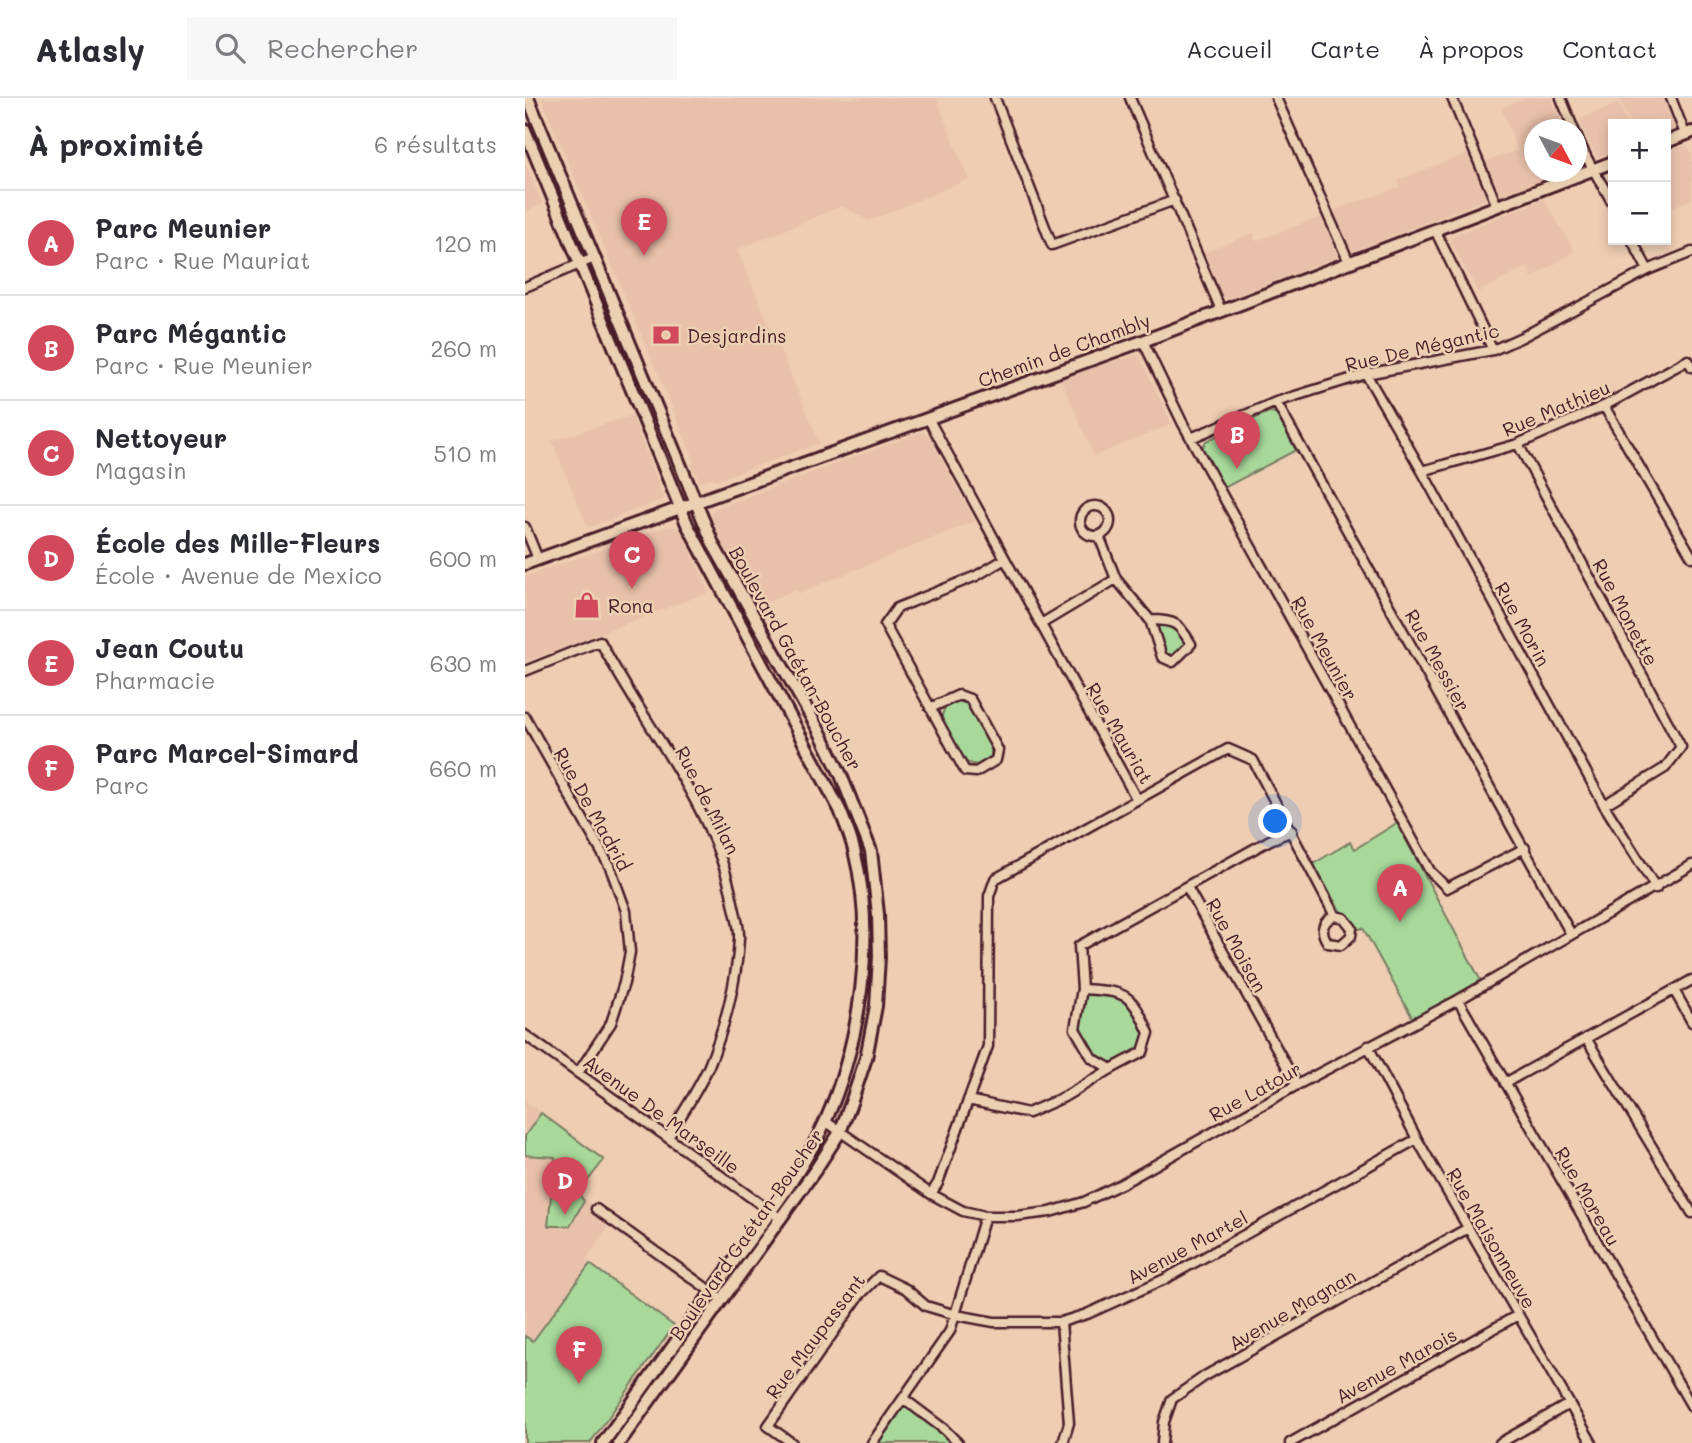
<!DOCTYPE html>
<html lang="fr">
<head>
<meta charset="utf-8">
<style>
  :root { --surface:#fff; --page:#f7f7f7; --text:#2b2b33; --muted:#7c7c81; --line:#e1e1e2; --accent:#d1495b }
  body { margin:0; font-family:Mali,sans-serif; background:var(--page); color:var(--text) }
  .controls { position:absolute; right:21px; top:21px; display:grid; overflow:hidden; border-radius:0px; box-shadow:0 4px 10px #0003 }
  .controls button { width:63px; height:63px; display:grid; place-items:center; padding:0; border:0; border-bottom:2px solid var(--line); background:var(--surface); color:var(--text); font:35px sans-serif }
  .compass { position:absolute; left:999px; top:21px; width:63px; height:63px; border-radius:50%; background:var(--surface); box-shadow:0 4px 10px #0003; rotate:131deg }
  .you { position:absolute; left:751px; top:724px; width:24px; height:24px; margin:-18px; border:5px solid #fff; border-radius:50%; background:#1a73e8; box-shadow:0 0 0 10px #1a73e833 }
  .badge { display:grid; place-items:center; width:46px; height:46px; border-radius:50%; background:var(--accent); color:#fff; font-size:23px; font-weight:700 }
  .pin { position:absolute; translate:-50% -58px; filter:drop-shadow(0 2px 4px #0008) }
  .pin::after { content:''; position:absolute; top:37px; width:24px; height:21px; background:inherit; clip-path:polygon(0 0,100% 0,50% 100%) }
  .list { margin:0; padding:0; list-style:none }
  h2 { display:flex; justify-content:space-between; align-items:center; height:91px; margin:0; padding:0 28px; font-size:30px }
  h2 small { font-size:23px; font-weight:400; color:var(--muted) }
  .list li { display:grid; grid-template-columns:46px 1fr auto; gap:21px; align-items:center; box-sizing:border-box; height:105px; padding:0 28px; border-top:2px solid var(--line) }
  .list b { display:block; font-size:26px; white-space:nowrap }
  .list p { margin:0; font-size:23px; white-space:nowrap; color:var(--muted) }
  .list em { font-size:23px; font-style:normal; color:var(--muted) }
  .icon { flex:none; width:38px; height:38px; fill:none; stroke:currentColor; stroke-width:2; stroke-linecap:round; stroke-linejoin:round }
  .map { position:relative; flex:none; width:1167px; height:1345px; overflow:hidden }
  header { display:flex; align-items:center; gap:42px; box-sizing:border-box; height:98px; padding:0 35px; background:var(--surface); border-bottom:2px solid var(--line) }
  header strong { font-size:33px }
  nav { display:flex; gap:38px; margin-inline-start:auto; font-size:24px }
  .search { width:490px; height:63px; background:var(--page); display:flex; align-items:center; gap:18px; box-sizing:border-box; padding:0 24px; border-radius:0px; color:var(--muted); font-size:26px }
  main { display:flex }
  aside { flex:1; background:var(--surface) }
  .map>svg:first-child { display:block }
  .built { fill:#e9c1ab }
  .green { fill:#a8d99a; stroke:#797c62; stroke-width:2 }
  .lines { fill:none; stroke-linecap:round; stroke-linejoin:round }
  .street-casing { stroke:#4a1f2b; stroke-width:13 }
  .secondary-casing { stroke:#4a1f2b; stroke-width:16 }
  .street { stroke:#ebd0b2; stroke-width:8 }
  .secondary { stroke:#ebd0b2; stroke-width:10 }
  .labels { text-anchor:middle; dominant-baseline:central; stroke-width:5; stroke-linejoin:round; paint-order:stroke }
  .poi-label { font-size:19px; fill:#4a1f2b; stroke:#ebd0b2; text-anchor:start }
  .street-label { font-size:19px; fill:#4a1f2b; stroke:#ebd0b2 }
</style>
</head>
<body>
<header>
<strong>Atlasly</strong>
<div class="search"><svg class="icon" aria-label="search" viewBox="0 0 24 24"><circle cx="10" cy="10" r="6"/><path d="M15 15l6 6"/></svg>Rechercher</div>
<nav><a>Accueil</a><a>Carte</a><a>À propos</a><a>Contact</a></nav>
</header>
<main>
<aside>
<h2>À proximité<small>6 résultats</small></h2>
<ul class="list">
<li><span class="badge">A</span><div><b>Parc Meunier</b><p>Parc · Rue Mauriat</p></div><em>120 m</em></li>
<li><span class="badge">B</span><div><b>Parc Mégantic</b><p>Parc · Rue Meunier</p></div><em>260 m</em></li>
<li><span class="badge">C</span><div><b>Nettoyeur</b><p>Magasin</p></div><em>510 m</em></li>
<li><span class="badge">D</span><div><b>École des Mille-Fleurs</b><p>École · Avenue de Mexico</p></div><em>600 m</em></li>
<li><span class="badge">E</span><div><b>Jean Coutu</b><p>Pharmacie</p></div><em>630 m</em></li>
<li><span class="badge">F</span><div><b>Parc Marcel-Simard</b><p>Parc</p></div><em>660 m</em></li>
</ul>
</aside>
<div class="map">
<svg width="1167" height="1345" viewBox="0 0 1167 1345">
  <rect width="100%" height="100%" fill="#eecdb2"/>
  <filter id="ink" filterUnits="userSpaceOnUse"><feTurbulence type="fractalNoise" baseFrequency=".0143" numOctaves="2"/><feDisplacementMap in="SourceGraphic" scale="14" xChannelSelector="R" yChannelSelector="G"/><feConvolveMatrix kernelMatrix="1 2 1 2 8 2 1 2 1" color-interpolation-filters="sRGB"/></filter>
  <g filter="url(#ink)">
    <path class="built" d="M16,0H411L444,81L344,123L317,108L212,152L295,345L192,382L186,380L174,385L167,367L168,359Z
      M999,0H1027L1039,31L1010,32V74H1037L974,98L960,64L993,52L976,10Z
      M1094,0H1139L1151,31L1141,35V26H1105Z
      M1094,5L1103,26H1088V54L1073,59L1070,56L1055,21Z
      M1162,47L1167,56V101L1141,112V55Z
      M943,55L961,101L829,153L822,149L809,112L874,89L873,82Z
      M0,65L18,106L0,114Z
      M1019,101L1050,153L1007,180L1002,169L953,194L925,143L929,137Z
      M797,118L813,159L703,201L696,198L678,155L728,135L731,143Z
      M614,257L647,326L569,358L534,277Z
      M107,317L139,401L63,430L27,343Z
      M396,334L404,338L450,423L274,495L270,491L227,512L185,420L189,411Z
      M143,428L151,429L157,433L184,494L0,564V478Z
      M0,1003L79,1062L56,1096L71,1111L87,1123L61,1162L65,1166L8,1244L0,1238Z"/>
    <path class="green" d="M744,314L751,315L771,352L699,390L677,350L681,343Z
      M646,524L663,546L647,561L639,556L628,525Z
      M432,603L443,606L466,648V658L452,667L440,664L416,622L419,611Z
      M872,725L956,883L888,921L838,830L830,832L823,819L816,814L788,766L825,744L830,751Z
      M557,891L595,894L624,935L618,954L586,971L567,960L550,931Z
      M16,1015L79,1062L53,1095L59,1103L45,1128H23L30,1059L0,1057V1038Z
      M65,1166L149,1228L65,1345H0V1238L8,1243Z
      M379,1301L433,1345H347Z"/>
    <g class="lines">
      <g class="street-casing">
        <path id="street" d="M470,0L527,147L650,102
          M605,0L696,212
          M751,0L824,164
          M927,0L972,108
          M1036,0L1049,32
          M1146,0L1160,36
          M1052,38C1061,63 1076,83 1088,106
          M910,132L968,252
          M1107,142L1123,172
          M0,189L69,160
          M618,243L657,324L905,773L922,790L1000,750
          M841,276L897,373L1079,707L1131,790
          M751,304L1046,836
          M1079,308L1167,459
          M403,320L611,700
          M666,340L751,304L841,276L968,252L997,239L1123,172L1167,154
          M993,346L1156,649L1140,670L1079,707
          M897,373L993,346L1079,308L1163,262L1167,269
          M555 423a15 15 0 1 1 30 0a15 15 0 1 1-30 0Z
          M0,429L13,461
          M574,438L591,481L625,522L637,559L648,564L666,546C654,525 650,522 625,522
          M516,526L591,481
          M0,573L75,543C120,629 189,707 208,804C210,815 215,829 214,841C212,883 199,932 183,970C172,994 156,1017 143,1040
          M405,610L434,597L445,601L473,652L471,662L451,674L440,673L360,527L372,510L451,478L480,461
          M0,619L85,769L101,813L105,854L99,885L86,925L53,975
          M662,789L772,987
          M557,891C600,894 606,893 624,935L618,954L586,971L567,960L550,931L557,891L554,848L745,742L767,733
          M1149,892L1167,924
          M933,902L1167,1309
          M0,937L256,1121
          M1061,940L1167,1115
          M843,948L892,1041L1067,1345
          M980,985L1167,882
          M443,1002L503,1015L539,999L586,971
          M300,1023L406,1096L438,1113L460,1118H492L525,1114L559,1104L598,1085L772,987L933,902L1167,767
          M406,1096L413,1085L463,948L464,798L470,781L703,651L728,662L810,818L819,820L827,830L826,838L816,847L803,845C795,834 796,823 810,818
          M71,1111L191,1197
          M536,1224L544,1325L538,1345
          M379,1301L419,1331L433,1345
          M267,1345L243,1328L334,1198L354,1178L381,1191L401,1208L431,1217L469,1224H536L562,1216L640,1181L892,1041
          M347,1345L425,1233L460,1118
          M637,1345L639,1324L647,1301L680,1278L943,1130
          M765,1345L993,1217
          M975,1345L1044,1306"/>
      </g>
      <g class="secondary-casing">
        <path id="secondary" d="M3,0L189,448L296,636L316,677L346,753L353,816L354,859L351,908L341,960L326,1005L315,1034L291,1071L94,1345
          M0,32L162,426L315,712C320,725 326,739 329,752C351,838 336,942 301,1022C276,1078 234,1128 199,1177C159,1233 119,1289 78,1345
          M1141,44L1167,34
          M0,466L618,243L1088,64"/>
      </g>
      <use href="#street" class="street"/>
      <use href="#secondary" class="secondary"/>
    </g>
  </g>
  <defs>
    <g id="bank-bare" transform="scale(2.1)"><path d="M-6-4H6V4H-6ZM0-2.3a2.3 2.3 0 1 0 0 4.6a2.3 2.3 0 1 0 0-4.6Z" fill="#d1495b" stroke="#ebd0b2" stroke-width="2.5" paint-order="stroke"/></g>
    <g id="shop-bare" transform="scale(2.1)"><path d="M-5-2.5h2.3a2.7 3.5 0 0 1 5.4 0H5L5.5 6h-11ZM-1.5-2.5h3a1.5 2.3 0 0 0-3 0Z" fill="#d1495b" stroke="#ebd0b2" stroke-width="2.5" paint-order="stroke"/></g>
  </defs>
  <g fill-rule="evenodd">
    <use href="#bank-bare" x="141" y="237"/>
    <use href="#shop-bare" x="62" y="507"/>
  </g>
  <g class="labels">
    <g class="poi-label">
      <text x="162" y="237">Desjardins</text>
      <text x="83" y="507">Rona</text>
    </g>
    <g class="street-label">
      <text transform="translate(897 249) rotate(-13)">Rue De Mégantic</text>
      <text transform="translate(539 252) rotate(-20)">Chemin de Chambly</text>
      <text transform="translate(1031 310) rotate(-23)">Rue Mathieu</text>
      <text transform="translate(1101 514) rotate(62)">Rue Monette</text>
      <text transform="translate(998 526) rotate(61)">Rue Morin</text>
      <text transform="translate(800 550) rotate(61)">Rue Meunier</text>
      <text transform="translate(271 560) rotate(61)">Boulevard Gaétan-Boucher</text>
      <text transform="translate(913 562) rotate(61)">Rue Messier</text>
      <text transform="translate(595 635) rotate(60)">Rue Mauriat</text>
      <text transform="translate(183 702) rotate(63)">Rue de Milan</text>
      <text transform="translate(68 711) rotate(61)">Rue De Madrid</text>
      <text transform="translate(712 847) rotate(61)">Rue Moisan</text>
      <text transform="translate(730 993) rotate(-29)">Rue Latour</text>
      <text transform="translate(137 1016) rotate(36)">Avenue De Marseille</text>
      <text transform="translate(1063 1098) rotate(60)">Rue Moreau</text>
      <text transform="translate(221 1136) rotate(-55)">Boulevard Gaétan-Boucher</text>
      <text transform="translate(967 1140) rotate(60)">Rue Maisonneuve</text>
      <text transform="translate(662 1149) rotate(-28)">Avenue Martel</text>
      <text transform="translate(767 1211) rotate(-30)">Avenue Magnan</text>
      <text transform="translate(290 1238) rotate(-53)">Rue Maupassant</text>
      <text transform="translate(871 1267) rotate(-29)">Avenue Marois</text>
    </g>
  </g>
</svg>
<div class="controls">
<button>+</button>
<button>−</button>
</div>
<svg class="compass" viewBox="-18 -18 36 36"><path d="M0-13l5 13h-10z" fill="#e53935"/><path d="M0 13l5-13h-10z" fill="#7c7c81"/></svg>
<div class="you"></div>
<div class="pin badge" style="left:875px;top:824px">A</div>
<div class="pin badge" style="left:712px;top:371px">B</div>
<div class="pin badge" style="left:107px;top:491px">C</div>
<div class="pin badge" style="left:40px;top:1117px">D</div>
<div class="pin badge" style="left:119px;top:158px">E</div>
<div class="pin badge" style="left:54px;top:1286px">F</div>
</div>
</main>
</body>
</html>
